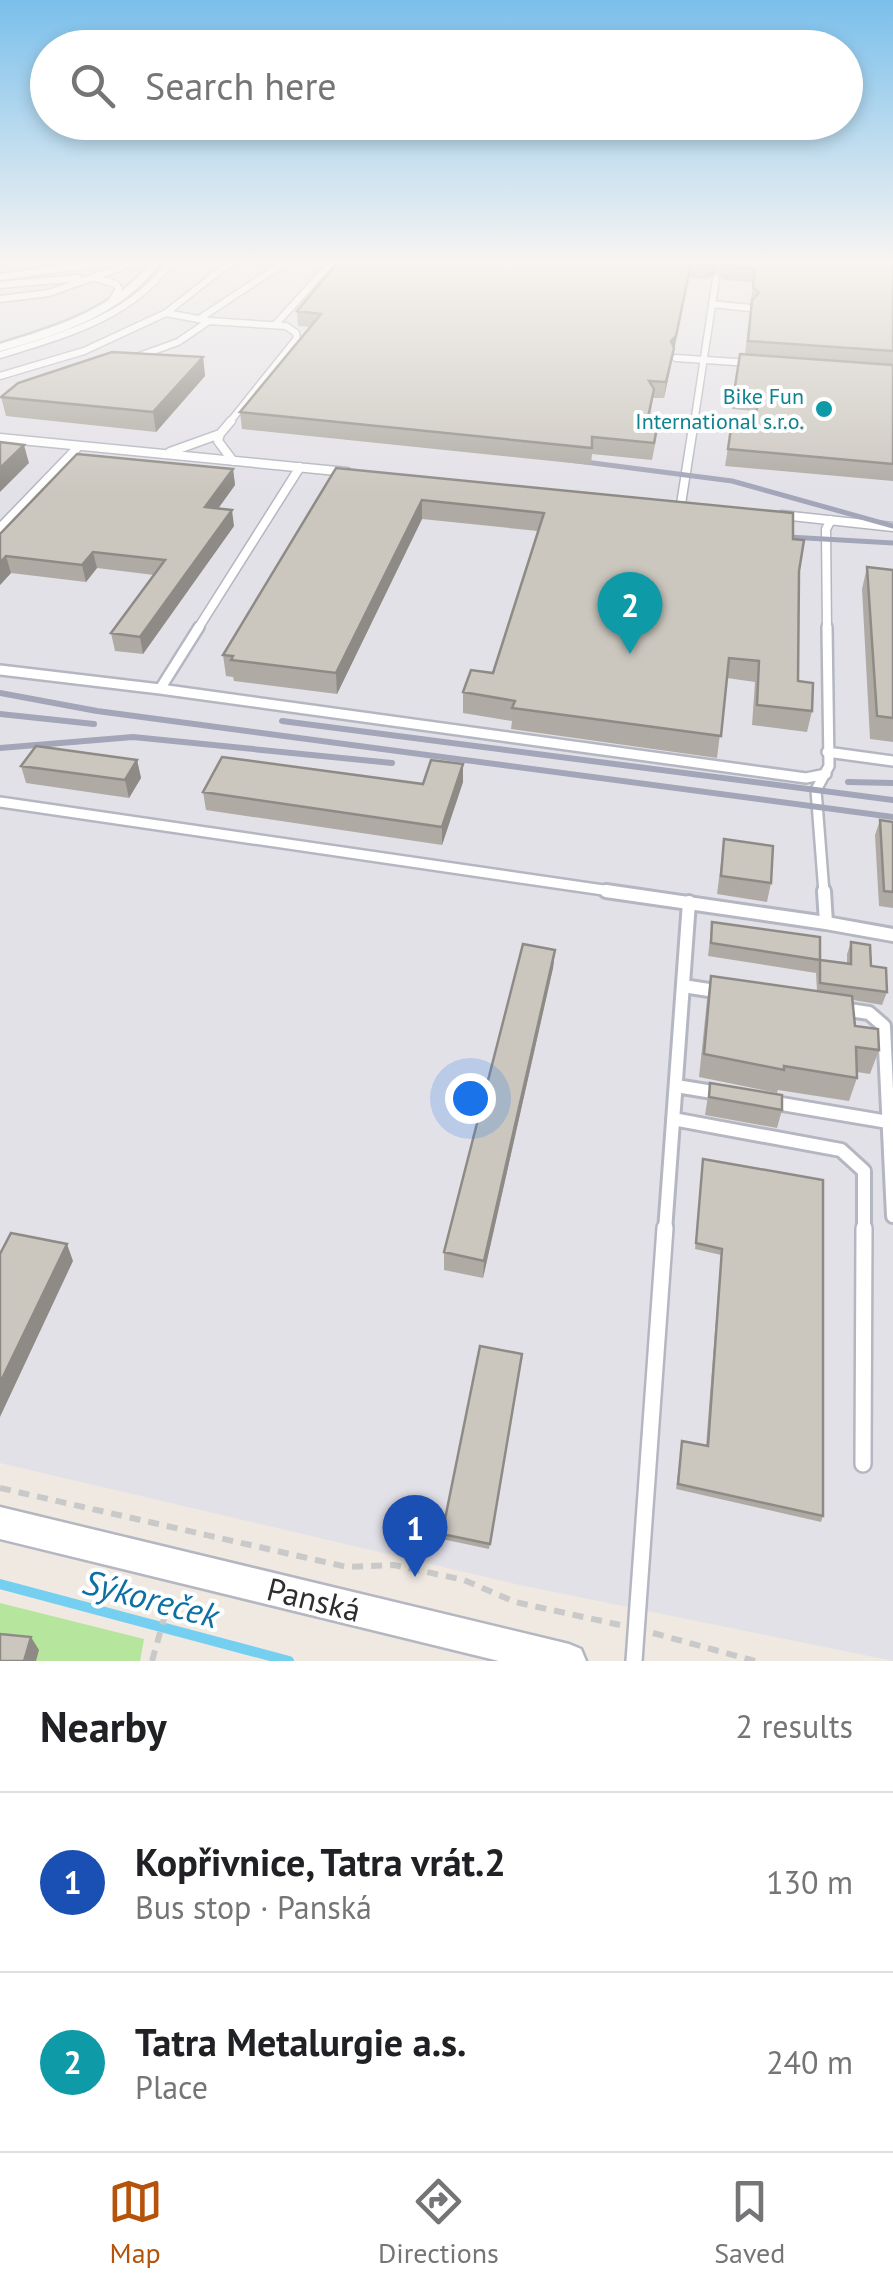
<!DOCTYPE html>
<html lang="en">
<head>
<meta charset="utf-8">
<style>
  :root { --surface:#fff; --page:#f2f2f2; --text:#202124; --muted:#757577; --line:#e0e0e0; --accent:#b45309 }
  body { margin:0; font-family:"PT Sans",sans-serif; background:var(--page); color:var(--text) }
  .you { position:absolute; left:470px; top:1098px; width:35px; height:35px; margin:-25px; border:8px solid #fff; border-radius:50%; background:#1a73e8; box-shadow:0 0 0 15px #1a73e833 }
  .badge { display:grid; place-items:center; width:65px; height:65px; border-radius:50%; background:var(--accent); color:#fff; font-size:32px; font-weight:700 }
  .pin { position:absolute; translate:-50% -82px; filter:drop-shadow(0 2px 5px #0008) }
  .pin::after { content:''; position:absolute; top:52px; width:35px; height:30px; background:inherit; clip-path:polygon(0 0,100% 0,50% 100%) }
  .list { margin:0; padding:0; list-style:none }
  h2 { display:flex; justify-content:space-between; align-items:center; height:130px; margin:0; padding:0 40px; font-size:42px }
  h2 small { font-size:32px; font-weight:400; color:var(--muted) }
  .list li { display:grid; grid-template-columns:65px 1fr auto; gap:30px; align-items:center; box-sizing:border-box; height:180px; padding:0 40px; border-top:2px solid var(--line) }
  .list b { display:block; font-size:38px; white-space:nowrap }
  .list p { margin:0; font-size:32px; white-space:nowrap; color:var(--muted) }
  .list em { font-size:32px; font-style:normal; color:var(--muted) }
  .icon { flex:none; width:55px; height:55px; fill:none; stroke:currentColor; stroke-width:2; stroke-linecap:round; stroke-linejoin:round }
  .map { position:relative; flex:none; width:893px; height:1661px; overflow:hidden }
  .search { position:absolute; background:var(--surface); box-shadow:0 5px 15px #0003; left:30px; right:30px; top:30px; height:110px; display:flex; align-items:center; gap:25px; box-sizing:border-box; padding:0 35px; border-radius:55px; color:var(--muted); font-size:38px }
  .sheet { height:490px; background:var(--surface) }
  nav { display:flex; justify-content:space-around; align-items:center; box-sizing:border-box; height:140px; border-top:2px solid var(--line); background:var(--surface); font-size:28px; color:var(--muted) }
  nav a { display:grid; justify-items:center; gap:5px }
  nav .on { color:var(--accent) }
  .map>svg:first-child { display:block }
  .industrial { fill:#e3e1e8 }
  .green { fill:#b6e59e }
  .lines { fill:none; stroke-linecap:round; stroke-linejoin:round }
  .stream { stroke:#75cff0; stroke-width:10 }
  .service-far4-casing { stroke:#b4b7c1; stroke-width:9 }
  .service-far3-casing { stroke:#b4b7c1; stroke-width:11 }
  .service-far2-casing { stroke:#b4b7c1; stroke-width:14 }
  .service-far1-casing { stroke:#b4b7c1; stroke-width:18 }
  .service-casing { stroke:#b4b7c1; stroke-width:20 }
  .minor-casing { stroke:#b4b7c1; stroke-width:5 }
  .path { stroke:#c9c9c9; stroke-width:6; stroke-dasharray:11 8; stroke-linecap:butt }
  .service-far4 { stroke:#fff; stroke-width:6 }
  .service-far3 { stroke:#fff; stroke-width:8 }
  .service-far2 { stroke:#fff; stroke-width:9 }
  .service-far1 { stroke:#fff; stroke-width:12 }
  .service { stroke:#fff; stroke-width:15 }
  .minor { fill:#fff; fill-rule:evenodd }
  .rail-far1 { stroke:#a3a6b8; stroke-width:5 }
  .rail { stroke:#a3a6b8; stroke-width:6 }
  .wall { fill:#afaba4 }
  .shaded-wall { fill:#8e8b86 }
  .building { fill:#cbc7bf; stroke:#8e8b86; stroke-width:2.5 }
  .culture-dot { fill:#0f9aa8; stroke:#fff; stroke-width:4 }
  .labels { text-anchor:middle; dominant-baseline:central; stroke-width:8; stroke-linejoin:round; paint-order:stroke }
  .far-culture-label { font-size:22px; fill:#0d838f; stroke:#fff; text-anchor:end }
  .near-street-label { font-size:32px; fill:#2e2e2e; stroke:#fff }
  .near-water-label { font-size:35px; font-style:italic; fill:#0d6fa3; stroke:#fff }
</style>
</head>
<body>
<div class="map">
<svg width="893" height="1661" viewBox="0 0 893 1661">
  <rect width="100%" height="100%" fill="#efe9e1"/>
  <path class="industrial" d="M0,261H893V1661L520,1585L0,1463Z"/>
  <path class="green" d="M0,1603L144,1639L140,1661H0Z"/>
  <g class="lines">
    <path class="stream" d="M0,1584L289,1661"/>
    <g class="service-far4-casing">
      <path id="service-far4" d="M0,277L118,261
        M95,278L116,284L119,289L110,303
        M0,285L78,278
        M0,299L49,293L139,261
        M712,304L750,308
        M166,313L209,321L286,326L296,333L297,338L229,423
        M199,319L287,261
        M275,325L333,261
        M0,355C62,336 133,317 171,261
        M134,358L178,342L209,321
        M676,358L750,363
        M0,376L84,351L166,313L232,261
        M694,423L716,279"/>
    </g>
    <g class="service-far3-casing">
      <path id="service-far3" d="M220,434L218,441L233,461
        M0,438L347,472
        M170,452L220,434L231,421
        M681,504L694,421
        M782,515L893,527
        M0,528L79,446
        M197,630L300,467
        M827,630L826,529L831,520"/>
    </g>
    <g class="service-far2-casing">
      <path id="service-far2" d="M0,670L160,689L199,627
        M160,689L806,778L826,774
        M827,752L893,761
        M0,802L624,893
        M824,893L816,790L829,766L827,627"/>
    </g>
    <g class="service-far1-casing">
      <path id="service-far1" d="M606,891L826,923L824,891
        M826,923L893,935
        M683,986L722,992
        M842,1009L869,1013L884,1026L893,1216
        M676,1086L719,1093
        M770,1102L888,1122
        M673,1119L841,1150L864,1171V1231
        M665,1231L689,902"/>
    </g>
    <g class="service-casing">
      <path id="service" d="M863,1464L864,1228
        M634,1661L665,1228"/>
    </g>
    <g class="minor-casing">
      <path id="minor" d="M151,261H161C125,314 59,335 0,351V344C54,327 117,309 151,261Z
        M0,1507L569,1644L581,1649L586,1661H499L0,1539Z"/>
    </g>
    <path class="path" d="M0,1488L347,1567L394,1565L464,1580L515,1602L620,1625
      M653,1633L755,1661
      M152,1661L172,1590"/>
    <use href="#service-far4" class="service-far4"/>
    <use href="#service-far3" class="service-far3"/>
    <use href="#service-far2" class="service-far2"/>
    <use href="#service-far1" class="service-far1"/>
    <use href="#service" class="service"/>
    <use href="#minor" class="minor"/>
    <path class="rail-far1" d="M562,459L732,481L893,526
      M789,537L893,543"/>
    <path class="rail" d="M0,693L97,711L893,817
      M0,714L94,724
      M282,721L893,800
      M0,748L133,737L392,763
      M848,782L893,783"/>
  </g>
  <path class="wall" d="M339,261H893V481L725,466L731,428L754,430L755,411L732,409L740,354H745L753,282L723,280L716,272L709,279L689,278L664,398H653L649,422L656,440L652,460L592,454L591,465L242,429L240,412L310,327L298,326L297,311Z
    M203,357L205,376L156,432L6,416L1,397Z
    M336,468L793,539L799,571L798,681L812,711L807,732L752,725L755,682L727,678L717,758L511,729L512,721L463,713V692L493,673L538,531L422,519L337,694L234,681L233,677L226,676L223,655Z
    M233,469L235,485L218,508L234,526L143,654L115,651L111,633L154,575L97,568L86,582L11,573L0,585V534Z
    M867,567L893,570V742L870,739L862,589Z
    M137,760L141,778L129,798L26,783L21,766Z
    M463,782L442,845L206,810L203,792Z
    M880,820L893,822V908L879,906L875,835Z
    M724,839L771,883L767,902L717,894Z
    M712,922L820,960L847,963V954L851,942L871,966L887,992L882,1005L853,1000L855,1026L879,1050L870,1074L857,1072V1078L849,1101L778,1090L777,1093L699,1077L707,1000L711,976L817,991L816,973L708,956Z
    M555,950L553,968L483,1278L444,1270V1252Z
    M710,1083L782,1110L777,1128L705,1115Z
    M703,1159L823,1516L821,1522L676,1489L682,1441L706,1446L721,1255L695,1249Z
    M522,1354L489,1549L442,1539V1534Z"/>
  <path class="shaded-wall" d="M715,261H718L716,272L709,279L711,265Z
    M691,263L689,278L664,398L671,341Z
    M203,357L205,376L156,432L153,412Z
    M24,445L29,463L0,492V468Z
    M233,469L235,485L208,523L205,507Z
    M422,500V519L337,694L336,673Z
    M232,510L234,526L143,654L140,637Z
    M93,552L97,568L86,582L82,565Z
    M6,556L11,573L0,585V563Z
    M137,760L141,778L129,798L125,780Z
    M463,764V782L442,845V827Z
    M555,950L553,968L483,1278L484,1261Z
    M67,1244L73,1261L0,1417V1383Z
    M31,1637L39,1650L36,1661H24Z"/>
  <path class="building" d="M339,261H715L711,265L691,263L676,336L671,341L674,348L666,382L649,381L654,389L647,422L658,423L654,443L592,437V448L240,412L321,314L297,311Z
    M720,261H893V351L748,341L752,300L759,293L753,287L755,268L725,266Z
    M112,352L203,357L153,412L1,397L18,383Z
    M740,354L893,365V464L728,449L731,428L755,430L758,395L734,393Z
    M0,442L24,445L0,468Z
    M77,454L233,469L205,507L232,510L140,637L111,633L165,560L93,552L82,565L6,556L0,563V534Z
    M336,468L793,513V539L804,540L799,571L798,681L813,683L812,711L757,705L759,661L729,658L721,736L512,708L515,701L463,692L471,670L493,673L544,513L422,500L336,673L231,660L233,656L223,655Z
    M867,567L893,570V718L877,716Z
    M36,746L137,760L125,780L21,766Z
    M222,757L423,784L431,760L463,764L442,827L203,792Z
    M880,820L893,822V892L884,891Z
    M724,839L773,846L771,883L721,876Z
    M712,922L820,937V960L711,943Z
    M851,942L870,945L871,966L886,968L887,992L820,983V960L851,964Z
    M523,944L555,950L484,1261L444,1252Z
    M711,976L852,996L855,1026L878,1029L879,1050L856,1047L857,1078L784,1066V1070L704,1054Z
    M710,1083L782,1095V1110L709,1097Z
    M703,1159L823,1180V1516L678,1484L682,1441L708,1446L722,1249L696,1243Z
    M11,1233L67,1244L0,1383V1254Z
    M480,1346L522,1354L490,1544L442,1534Z
    M0,1634L31,1637L24,1661H0Z"/>
  <linearGradient id="sky" x2="0" y2="1"><stop stop-color="#7abfeb"/><stop offset="0.53" stop-color="#f8f5f2"/><stop offset="1" stop-color="#f8f5f2" stop-opacity="0"/></linearGradient>
  <rect width="893" height="493" fill="url(#sky)"/>
  <circle class="culture-dot" cx="824" cy="409" r="10"/>
  <g class="labels">
    <g class="far-culture-label">
      <text x="804" y="396">Bike Fun<tspan x="804" dy="25">International s.r.o.</tspan></text>
    </g>
    <g class="near-street-label">
      <text transform="translate(314 1599) rotate(14)">Panská</text>
    </g>
    <g class="near-water-label">
      <text transform="translate(151 1598) rotate(15)">Sýkoreček</text>
    </g>
  </g>
</svg>
<div class="you"></div>
<div class="pin badge" style="left:415px;top:1577px;background:#1a4fb4">1</div>
<div class="pin badge" style="left:630px;top:654px;background:#0f9aa8">2</div>
<div class="search"><svg class="icon" aria-label="search" viewBox="0 0 24 24"><circle cx="10" cy="10" r="6"/><path d="M15 15l6 6"/></svg>Search here</div>
</div>
<section class="sheet">
<h2>Nearby<small>2 results</small></h2>
<ul class="list">
<li><span class="badge" style="background:#1a4fb4">1</span><div><b>Kopřivnice, Tatra vrát.2</b><p>Bus stop · Panská</p></div><em>130 m</em></li>
<li><span class="badge" style="background:#0f9aa8">2</span><div><b>Tatra Metalurgie a.s.</b><p>Place</p></div><em>240 m</em></li>
</ul>
</section>
<nav>
<a class="on"><svg class="icon" aria-label="map" viewBox="0 0 24 24"><path d="M3 6l6-2 6 2 6-2v14l-6 2-6-2-6 2zM9 4v14M15 6v14"/></svg>Map</a>
<a><svg class="icon" aria-label="directions" viewBox="0 0 24 24"><path d="M12 3l9 9-9 9-9-9zM9 14v-3h6M13 9l2 2-2 2"/></svg>Directions</a>
<a><svg class="icon" aria-label="saved" viewBox="0 0 24 24"><path d="M7 4h10v16l-5-4-5 4z"/></svg>Saved</a>
</nav>
</body>
</html>
